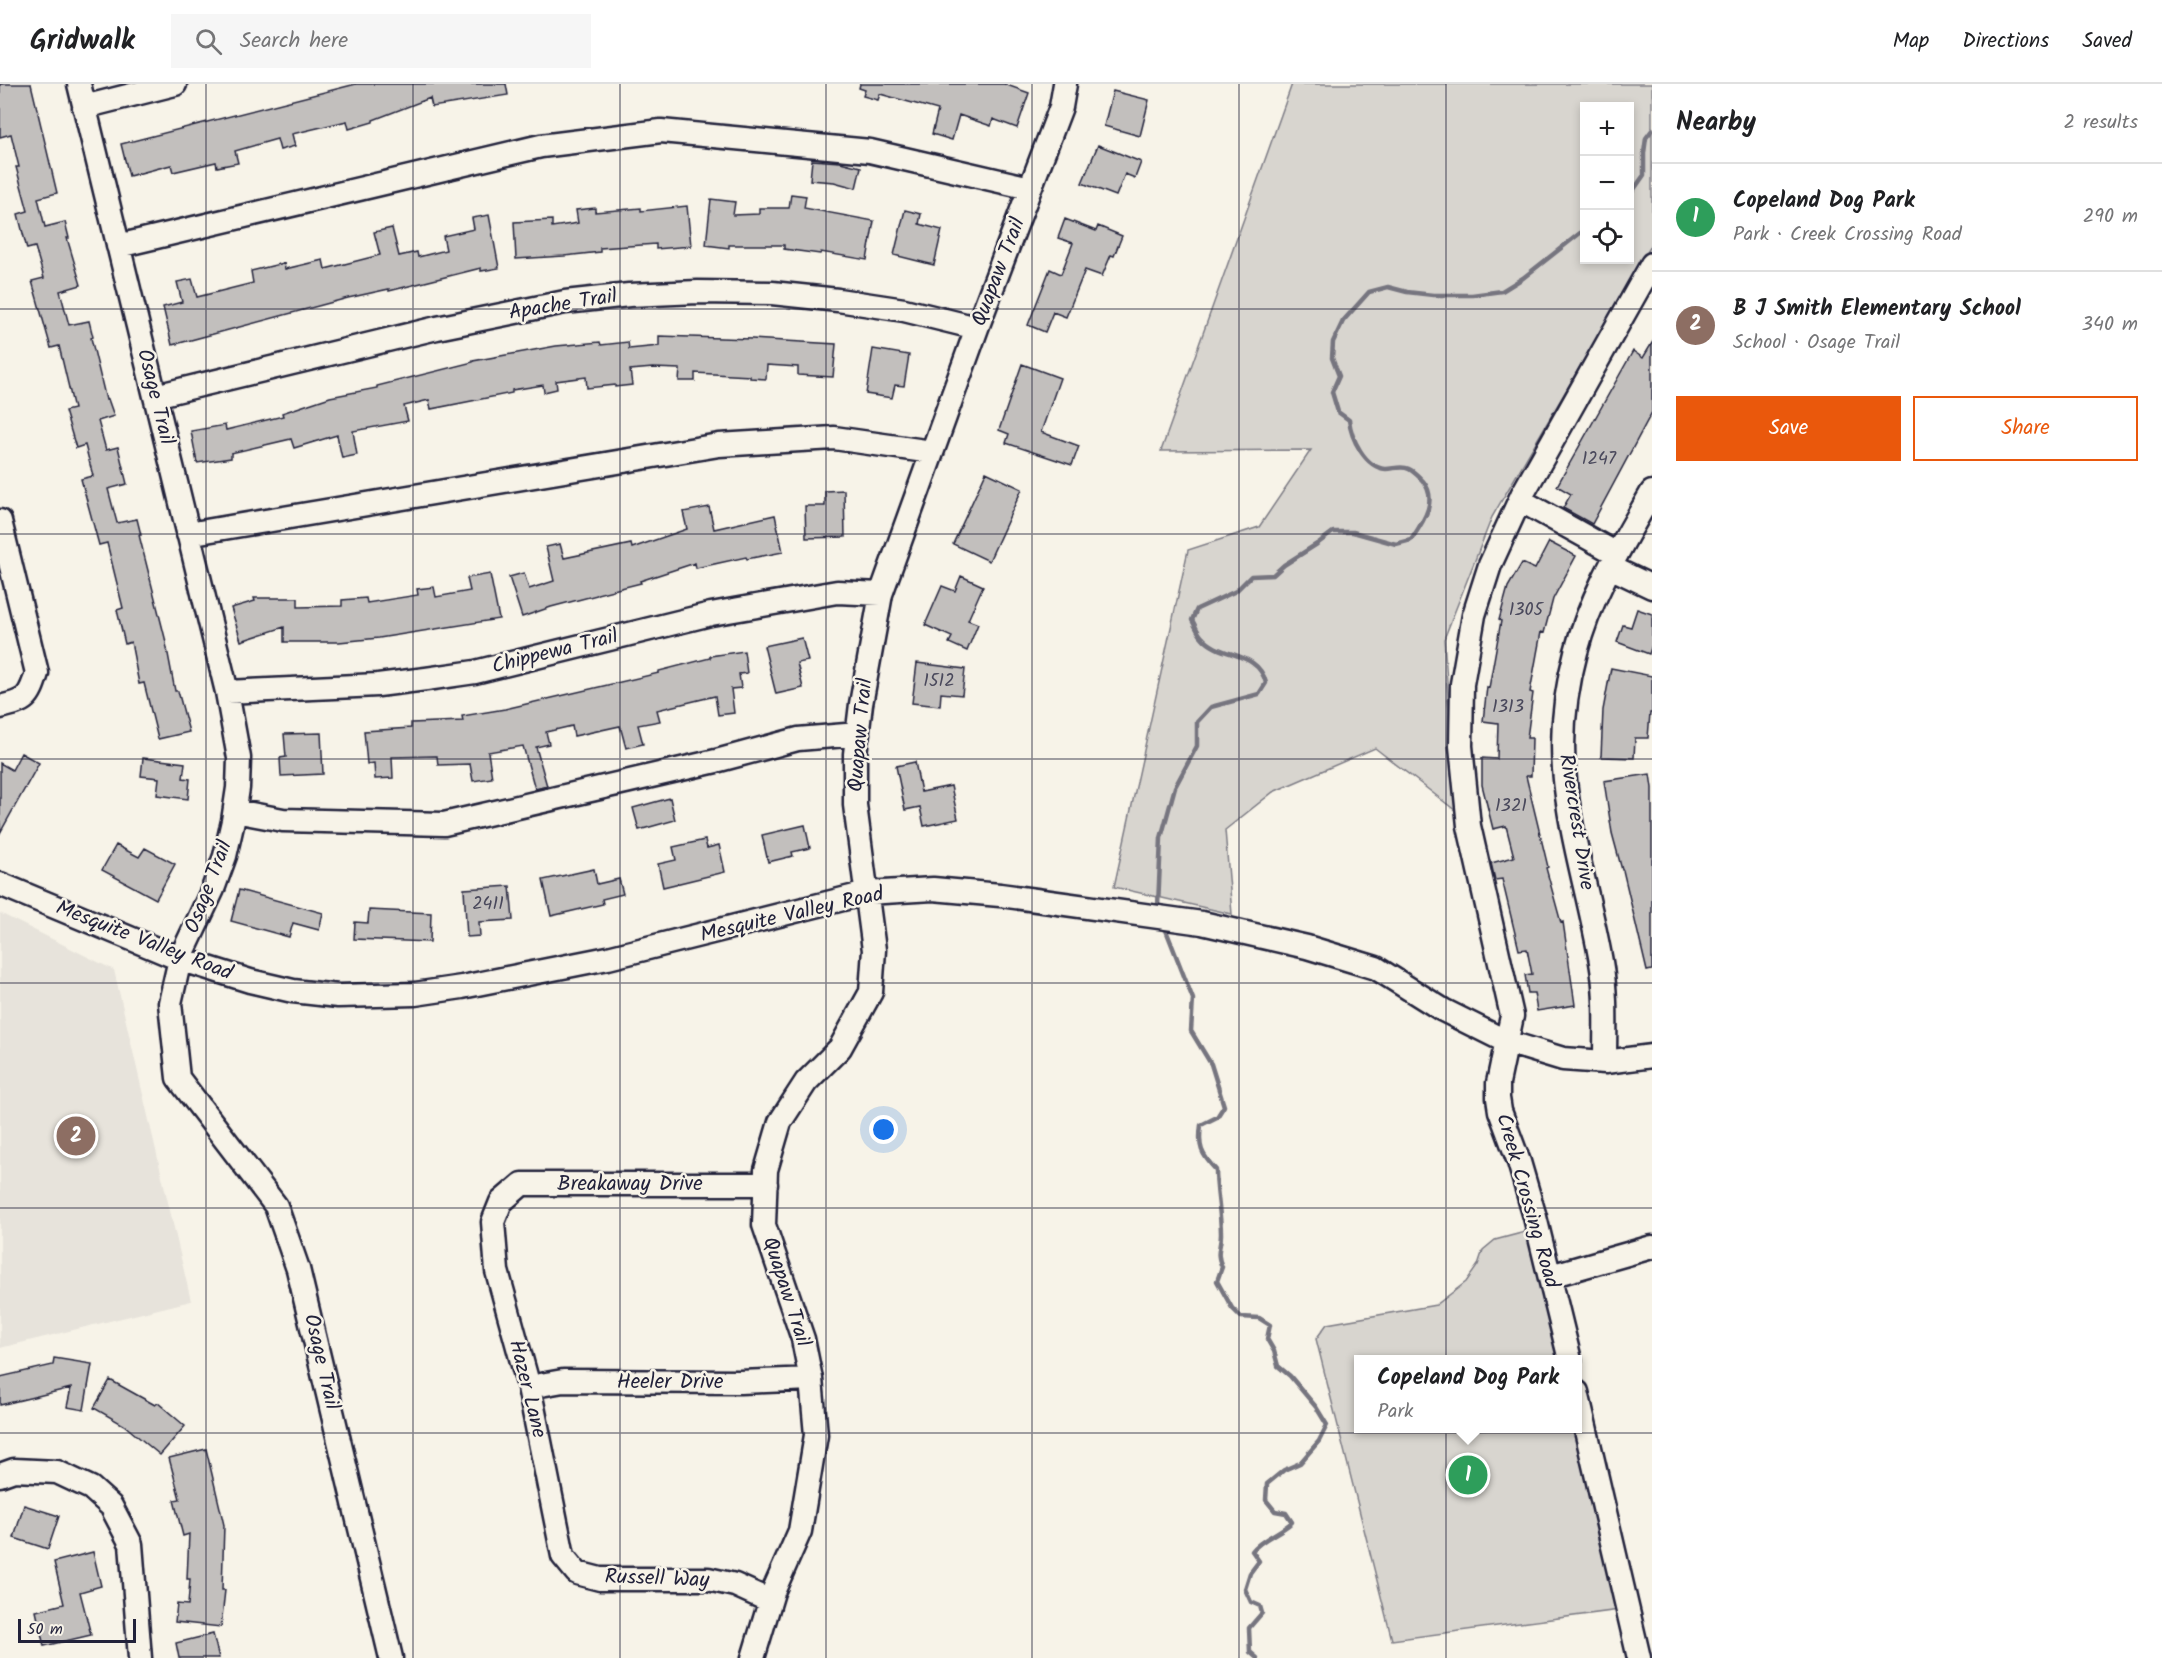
<!DOCTYPE html>
<html lang="en">
<head>
<meta charset="utf-8">
<style>
  :root { --surface:#fff; --page:#f6f6f6; --text:#202124; --muted:#757577; --line:#e0e0e0; --accent:#ea580c }
  body { margin:0; font-family:Kalam,sans-serif; background:var(--page); color:var(--text) }
  .controls { position:absolute; right:18px; top:18px; display:grid; overflow:hidden; border-radius:0px; box-shadow:0 3px 9px #0003 }
  .controls button { width:54px; height:54px; display:grid; place-items:center; padding:0; border:0; border-bottom:2px solid var(--line); background:var(--surface); color:var(--text); font:30px sans-serif }
  .scale { position:absolute; left:18px; bottom:15px; width:118px; box-sizing:border-box; padding-left:6px; border:3px solid #22223b; border-top:0; font-size:16px; line-height:21px; white-space:nowrap; color:#22223b; -webkit-text-stroke:4px #f7f3e8; paint-order:stroke }
  .you { position:absolute; left:884px; top:1046px; width:21px; height:21px; margin:-15px; border:4px solid #fff; border-radius:50%; background:#1a73e8; box-shadow:0 0 0 9px #1a73e833 }
  .badge { display:grid; place-items:center; width:39px; height:39px; border-radius:50%; background:var(--accent); color:#fff; font-size:20px; font-weight:700 }
  .pin { position:absolute; translate:-50% -50%; border:3px solid #fff; box-shadow:0 2px 6px #0006 }
  .popup { position:absolute; left:1354px; top:1271px; width:228px; height:78px; box-sizing:border-box; display:grid; place-content:center; border-radius:0px; background:var(--surface); filter:drop-shadow(0 2px 4px #0005); font-size:20px; white-space:nowrap; color:var(--muted) }
  .popup b { font-size:22px; color:var(--text) }
  .popup::after { content:''; position:absolute; left:50%; top:100%; margin-left:-12px; border:12px solid transparent; border-top-color:var(--surface) }
  .list { margin:0; padding:0; list-style:none }
  h2 { display:flex; justify-content:space-between; align-items:center; height:78px; margin:0; padding:0 24px; font-size:26px }
  h2 small { font-size:20px; font-weight:400; color:var(--muted) }
  .list li { display:grid; grid-template-columns:39px 1fr auto; gap:18px; align-items:center; box-sizing:border-box; height:108px; padding:0 24px; border-top:2px solid var(--line) }
  .list b { display:block; font-size:22px; white-space:nowrap }
  .list p { margin:0; font-size:20px; white-space:nowrap; color:var(--muted) }
  .list em { font-size:20px; font-style:normal; color:var(--muted) }
  .actions { display:flex; gap:12px; padding:18px 24px }
  .actions a { flex:1; padding:14px 0; border:2px solid var(--accent); border-radius:0px; text-align:center; font-size:21px; color:var(--accent) }
  .actions .main { background:var(--accent); color:#fff }
  .icon { flex:none; width:33px; height:33px; fill:none; stroke:currentColor; stroke-width:2; stroke-linecap:round; stroke-linejoin:round }
  .map { position:relative; flex:none; width:1652px; height:1574px; overflow:hidden }
  header { display:flex; align-items:center; gap:36px; box-sizing:border-box; height:84px; padding:0 30px; background:var(--surface); border-bottom:2px solid var(--line) }
  header strong { font-size:28px }
  nav { display:flex; gap:33px; margin-inline-start:auto; font-size:21px }
  .search { width:420px; height:54px; background:var(--page); display:flex; align-items:center; gap:15px; box-sizing:border-box; padding:0 21px; border-radius:0px; color:var(--muted); font-size:22px }
  main { display:flex }
  aside { flex:1; background:var(--surface) }
  .map>svg:first-child { display:block }
  .built { fill:#e7e3db }
  .green { fill:#d8d5cf; stroke:#7d7c85; stroke-width:1.5; fill-rule:evenodd }
  .lines { fill:none; stroke-linecap:round; stroke-linejoin:round }
  .stream { stroke:#76747f; stroke-width:4.5 }
  .building { fill:#c2bfbd; stroke:#22223b; stroke-width:1.5 }
  .minor-casing { stroke:#22223b; stroke-width:27 }
  .minor { stroke:#f7f3e8; stroke-width:22 }
  .grid { fill:none; stroke:#22223b; stroke-width:1.5; stroke-opacity:0.55 }
  .labels { text-anchor:middle; dominant-baseline:central; stroke-width:5; stroke-linejoin:round; paint-order:stroke }
  .number-label { font-size:18px; fill:#4a495c }
  .street-label { font-size:21px; fill:#22223b; stroke:#f7f3e8 }
</style>
</head>
<body>
<header>
<strong>Gridwalk</strong>
<div class="search"><svg class="icon" aria-label="search" viewBox="0 0 24 24"><circle cx="10" cy="10" r="6"/><path d="M15 15l6 6"/></svg>Search here</div>
<nav><a>Map</a><a>Directions</a><a>Saved</a></nav>
</header>
<main>
<div class="map">
<svg width="1652" height="1574" viewBox="0 0 1652 1574">
  <rect width="100%" height="100%" fill="#f7f3e8"/>
  <filter id="ink" filterUnits="userSpaceOnUse"><feTurbulence type="fractalNoise" baseFrequency=".0167" numOctaves="2"/><feDisplacementMap in="SourceGraphic" scale="12" xChannelSelector="R" yChannelSelector="G"/><feConvolveMatrix kernelMatrix="1 2 1 2 8 2 1 2 1" color-interpolation-filters="sRGB"/></filter>
  <g filter="url(#ink)">
    <path class="built" d="M0,829L114,886L191,1217L0,1264Z"/>
    <path class="green" d="M1292,0H1652V160L1492,433L1444,555L1456,727L1375,664L1273,708L1225,746L1232,830L1114,803L1188,466L1259,443L1311,366L1161,367ZM1584,22H1630V176H1584Z
      M1529,1147L1559,1275L1358,1276V1344L1576,1345L1619,1526L1392,1556L1316,1255L1327,1240L1436,1221L1466,1198L1478,1181L1483,1166L1495,1156Z"/>
    <g class="lines">
      <path class="stream" d="M1630,111L1644,91V69L1646,54L1652,46
        M1160,828L1158,822L1161,754L1175,703L1197,662V638L1211,623L1259,610L1266,599C1258,566 1220,575 1202,553C1198,549 1195,541 1192,536L1197,525L1236,507L1251,492L1273,491L1284,481L1317,460L1333,448H1353L1396,460L1411,456C1422,439 1439,417 1423,397C1419,393 1415,388 1409,385C1402,381 1393,385 1386,385C1365,384 1351,354 1349,336L1338,328L1332,308L1339,292L1332,274L1333,258L1343,237L1369,208L1388,203L1407,208L1433,211H1472L1502,207L1523,194L1584,146
        M1164,841L1193,915L1191,947L1211,980L1224,1022L1217,1033L1201,1041C1198,1063 1201,1070 1216,1086C1216,1107 1221,1129 1221,1150C1221,1165 1215,1167 1222,1183L1217,1197L1232,1224L1241,1233L1259,1234L1270,1241L1267,1255L1274,1267L1278,1282L1290,1292L1316,1323L1327,1341L1319,1357L1300,1379L1284,1386L1267,1400L1266,1416L1275,1427L1286,1429L1292,1438C1279,1450 1262,1454 1252,1467L1259,1477L1250,1489L1245,1505L1251,1518L1260,1522L1262,1529L1249,1544L1250,1568L1257,1574"/>
    </g>
    <path class="building" d="M0,0H31L57,109L38,114L45,143L65,138L69,154H67L81,201L60,207L69,241L89,237L93,253L91,254L106,316L108,315L114,332L98,337L106,366L118,363L127,400L108,405L117,439L137,435L141,451H139L165,554L175,607H178L189,648L158,655L144,599L139,600L131,558L125,560L117,526L123,524L107,459L99,461L81,395L93,392L85,361L76,364L65,327L74,325L59,262L51,264L32,197L44,194L35,163L27,165L18,130L28,127L16,83H19L11,50L0,53Z
      M356,0H506L508,11L432,23L430,14L373,36V38L349,45L347,37L292,50L295,62L280,66L277,55L235,67L238,79L217,83L216,78L173,88L171,81L129,92L121,60Z
      M860,0H1004L1029,9L1017,44L993,35L991,42L959,31L952,56L932,50L938,26L880,10L878,16L863,12L865,6L859,4Z
      M1113,7L1149,16L1140,52L1104,42Z
      M1098,61L1141,78L1135,94L1125,90L1116,112L1082,99Z
      M812,76L840,78L861,83L856,104L834,98L810,96Z
      M791,110L806,112L804,124L874,137L867,176L821,168L820,170L784,165V161H729V164L706,161L711,115L735,118L733,131L759,130V124H789Z
      M687,122L691,162L656,165V160L600,164V168L564,172L516,175L514,138L552,136V143L578,139L576,126L595,124V128L641,124V127Z
      M905,126L921,130L919,140L942,146L934,181L894,171Z
      M489,131L499,184L481,187V184L389,207V205L348,214L172,261L163,223L182,218L177,198L192,195L197,213L253,199L251,187L284,179L285,185L323,176L325,185L380,171L374,148L392,144L399,172L417,168L418,173L446,166L443,152L474,145L472,134Z
      M1065,135L1096,147L1098,142L1122,152L1114,172L1111,171L1102,192L1085,186L1066,233L1053,228L1045,248L1028,241L1050,185L1061,190L1073,159L1058,154Z
      M659,252L752,255L836,260L833,293L798,291V283L767,281L766,295L750,294V292L695,289V297H679L680,285L653,284L630,286L632,301L615,303V301L587,304L586,293L556,297L557,305L544,308L543,301L512,306V309L431,325L429,316L404,322L408,337L353,347L357,371L342,374L337,351L294,364L291,355L231,369V374L197,379L191,347L225,341L226,346L283,332L282,329L330,313L377,304V302L473,278V277L556,262L600,258L601,261L628,258L629,265L659,262Z
      M1652,259V328L1592,440L1563,424L1571,410L1557,402L1633,267L1643,274Z
      M873,265L909,271L904,302L895,301L892,314L866,310Z
      M1022,280L1060,294L1041,348L1079,362L1072,381L1006,359L1009,350L999,346Z
      M986,388L1022,405L989,477L953,460Z
      M844,406L845,453L806,454L805,422H825V407Z
      M709,423L714,445L775,431L783,468L747,475L746,473L696,484L695,479L640,497L641,499L597,510V511L551,523L522,533L509,493L524,489L529,505L554,497L546,463L560,460L564,474L631,460L632,464L687,445L683,428Z
      M1549,458L1576,472L1553,515L1544,549L1541,548L1530,608L1533,609L1527,654H1532L1531,692H1526L1548,783L1546,784L1561,839L1563,838L1575,921L1537,927L1534,909H1528L1525,891L1532,890L1527,865L1519,866L1502,795L1495,796L1491,779L1514,773L1506,742L1493,745L1482,701V674L1497,675L1498,639L1483,637L1487,603L1489,604L1501,537L1499,536L1508,503L1522,479L1535,485Z
      M490,490L499,535L379,554L339,558H284V543L241,557L231,524L255,517L254,514H298V523L342,522V516L366,514L367,519L418,511L417,505L434,503L436,513L470,507L467,494Z
      M961,492L983,502L968,536L978,540L967,567L949,559L952,553L925,541L942,502L955,507Z
      M1637,525L1652,530V561L1649,570L1617,558L1623,541L1631,543Z
      M802,554L808,577L797,579L803,604L776,610L764,562Z
      M744,567L747,589L739,590L741,604L731,605L734,629L718,631L715,612L657,626L660,637L638,641L643,660L626,664L620,642L574,652L572,642L546,648L549,660L536,663L547,702L535,705L523,662L488,668L492,694L473,697L470,680L438,681L437,672L392,673L393,694L375,695L374,679L367,680L364,647L411,644V639L463,637L462,632L505,625L659,589V587L710,574V572Z
      M917,579L965,585L962,611L941,609L940,622L912,619Z
      M1611,584L1652,592V629H1650L1648,654H1635L1634,674L1601,673L1603,626Z
      M321,649L323,690L281,692L280,674L286,673L284,650Z
      M21,669L39,679L0,749V679L12,686Z
      M143,674L185,679L183,694L190,695L188,715L157,711L159,694L141,692Z
      M915,678L921,708L951,702L958,735L924,742L920,723L905,726L896,682Z
      M1650,690L1652,704V886L1647,887L1623,786H1622L1612,749L1604,697Z
      M670,714L675,736L639,746L633,724Z
      M805,741L810,764L792,768L793,772L768,778L762,751Z
      M705,756L707,764L719,761L725,788L663,803L658,780L676,776L673,763Z
      M116,761L139,773L145,764L175,780L156,815L102,786Z
      M594,785L597,800L619,795L623,810L602,815L603,820L551,832L543,796Z
      M510,802L513,836L479,838L480,852L467,853L464,805Z
      M239,806L323,829L319,846L293,839L289,853L231,837Z
      M369,826L431,829L430,858L354,855L355,838L368,839Z
      M54,1274L92,1280L84,1326L67,1323L71,1304L0,1321V1293L53,1281Z
      M110,1296L155,1321L158,1319L185,1342L160,1371L124,1341L94,1324Z
      M206,1365L224,1441L222,1506H225L221,1543L175,1538L177,1520L188,1521L190,1495H187L189,1450L183,1452L174,1416L180,1415L169,1374Z
      M24,1421L59,1432L48,1465L14,1454Z
      M93,1468L101,1502L80,1508L91,1551L44,1562L36,1527L64,1520L54,1478Z
      M213,1550L219,1574H179L176,1559Z"/>
    <g class="lines">
      <g class="minor-casing">
        <path id="minor" d="M79,0L227,608L239,674L238,704L233,737L225,772L213,805L180,875L170,919L178,994L276,1122L298,1185L391,1574
          M84,23L175,0
          M118,162L541,62L661,47L870,67L1030,104
          M155,312L437,244L565,218L629,211L698,208L772,209L838,216L904,226L977,244
          M1520,416L1617,470
          M0,437L37,589C29,615 26,617 0,623
          M188,450L719,361L834,354L932,368
          M1610,483L1652,503
          M227,608L378,601L426,595L475,588L711,530L837,508L881,510
          M235,727L283,736L444,740L716,677L798,655L858,650
          M0,800L180,875L250,897L293,907L338,912L415,910L462,903L608,874L867,809L933,805L1000,811L1202,839L1307,863L1376,884L1443,926L1507,958L1563,975L1605,978L1652,972
          M1605,978C1605,944 1607,911 1601,878C1590,814 1569,750 1564,685C1561,647 1566,605 1576,568C1591,510 1623,459 1652,408
          M766,1100H522L501,1118L493,1138L497,1187L529,1303L563,1472L577,1489L600,1495H708L735,1501L770,1517
          M1550,1192L1652,1163
          M1570,1276L1535,1133L1519,1078L1500,1027L1498,1014V999L1512,932L1469,742L1461,662L1462,600L1474,531L1490,481L1522,411L1652,180
          M529,1303L563,1297L740,1298L811,1295
          M1577,1308L1639,1574
          M0,1391L14,1386L57,1388L91,1404L111,1422L131,1460L140,1574
          M753,1574L773,1508L800,1447L816,1351L811,1295L803,1255L764,1141L766,1086L780,1038L806,998L840,964L871,908L874,866L855,721V670L861,620L881,510L977,244L1061,23L1065,0"/>
      </g>
      <use href="#minor" class="minor"/>
    </g>
  </g>
  <path class="grid" d="M206,0V1574M413,0V1574M620,0V1574M826,0V1574M1032,0V1574M1239,0V1574M1446,0V1574M0,225H1652M0,450H1652M0,675H1652M0,899H1652M0,1124H1652M0,1349H1652"/>
  <g class="labels">
    <g class="number-label">
      <text x="1599" y="375">1247</text>
      <text x="1526" y="526">1305</text>
      <text x="939" y="597">1512</text>
      <text x="1508" y="623">1313</text>
      <text x="1511" y="722">1321</text>
      <text x="488" y="820">2411</text>
    </g>
    <g class="street-label">
      <text transform="translate(999 188) rotate(-69)">Quapaw Trail</text>
      <text transform="translate(563 221) rotate(-9)">Apache Trail</text>
      <text transform="translate(155 313) rotate(76)">Osage Trail</text>
      <text transform="translate(555 568) rotate(-14)">Chippewa Trail</text>
      <text transform="translate(861 651) rotate(-85)">Quapaw Trail</text>
      <text transform="translate(1576 738) rotate(81)">Rivercrest Drive</text>
      <text transform="translate(209 803) rotate(-69)">Osage Trail</text>
      <text transform="translate(792 831) rotate(-13)">Mesquite Valley Road</text>
      <text transform="translate(144 857) rotate(21)">Mesquite Valley Road</text>
      <text x="630" y="1100">Breakaway Drive</text>
      <text transform="translate(1527 1117) rotate(74)">Creek Crossing Road</text>
      <text transform="translate(786 1208) rotate(72)">Quapaw Trail</text>
      <text transform="translate(321 1278) rotate(77)">Osage Trail</text>
      <text x="670" y="1298">Heeler Drive</text>
      <text transform="translate(527 1305) rotate(76)">Hazer Lane</text>
      <text transform="translate(657 1495) rotate(2)">Russell Way</text>
    </g>
  </g>
</svg>
<div class="controls">
<button>+</button>
<button>−</button>
<button><svg class="icon" aria-label="locate" viewBox="0 0 24 24"><circle cx="12" cy="12" r="6"/><path d="M12 2v4M12 18v4M2 12h4M18 12h4"/></svg></button>
</div>
<div class="scale">50 m</div>
<div class="you"></div>
<div class="pin badge" style="left:1468px;top:1391px;background:#2e9e5b">1</div>
<div class="popup"><b>Copeland Dog Park</b>Park</div>
<div class="pin badge" style="left:76px;top:1052px;background:#8d6e63">2</div>
</div>
<aside>
<h2>Nearby<small>2 results</small></h2>
<ul class="list">
<li><span class="badge" style="background:#2e9e5b">1</span><div><b>Copeland Dog Park</b><p>Park · Creek Crossing Road</p></div><em>290 m</em></li>
<li><span class="badge" style="background:#8d6e63">2</span><div><b>B J Smith Elementary School</b><p>School · Osage Trail</p></div><em>340 m</em></li>
</ul>
<div class="actions"><a class="main">Save</a><a>Share</a></div>
</aside>
</main>
</body>
</html>
